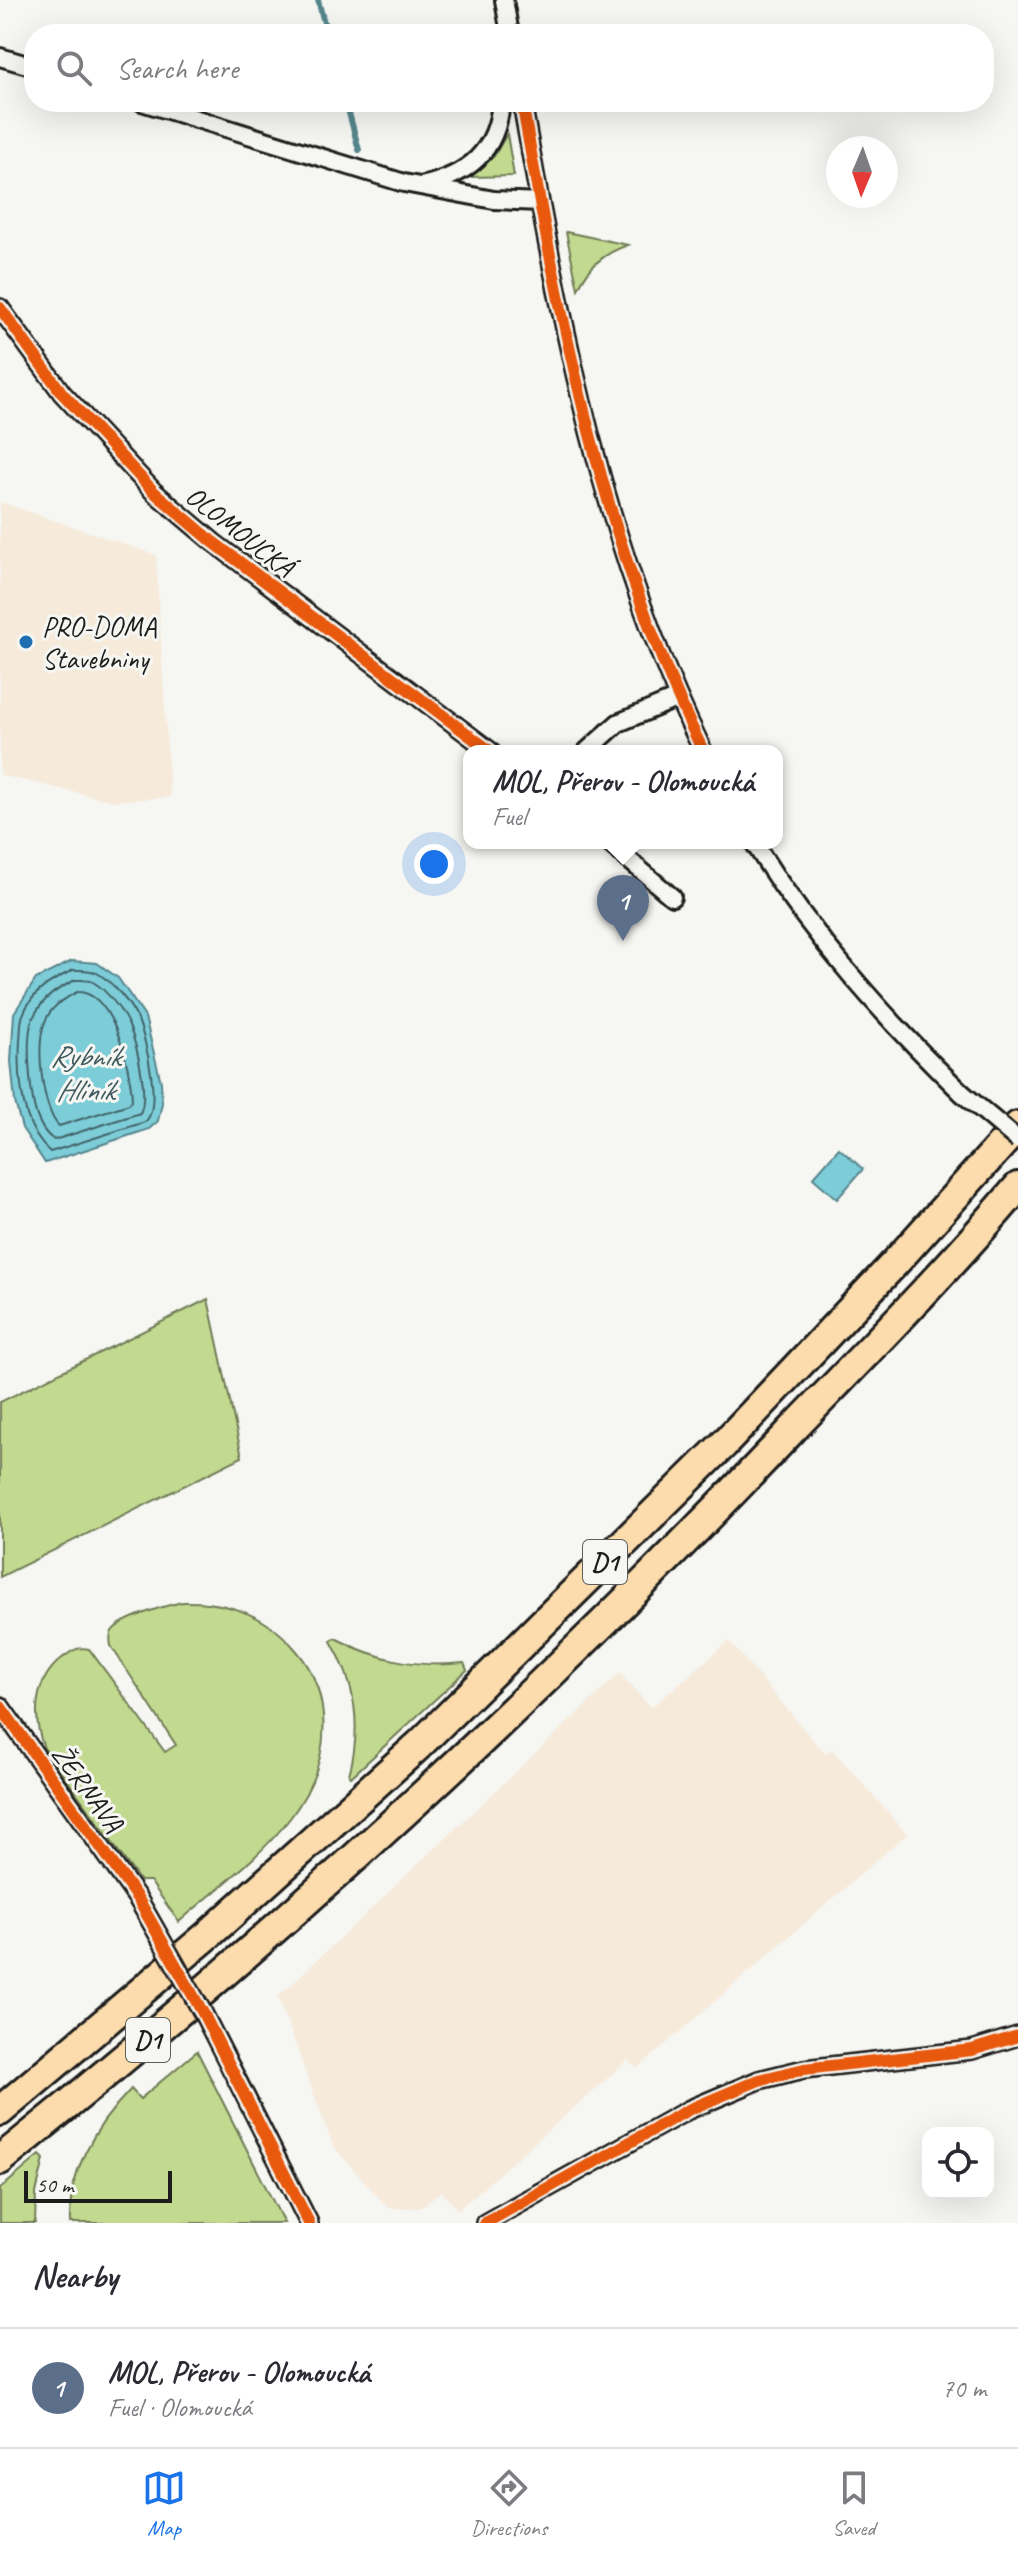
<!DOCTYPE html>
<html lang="en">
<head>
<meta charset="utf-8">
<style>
  :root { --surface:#fff; --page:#f7f7f7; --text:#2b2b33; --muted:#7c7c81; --line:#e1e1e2; --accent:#1a73e8 }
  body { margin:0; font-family:Caveat,sans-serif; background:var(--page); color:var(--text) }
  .controls { position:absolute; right:24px; bottom:24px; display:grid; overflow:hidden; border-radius:16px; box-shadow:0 8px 32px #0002 }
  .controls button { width:72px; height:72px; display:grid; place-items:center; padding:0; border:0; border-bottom:2px solid var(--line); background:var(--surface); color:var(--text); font:40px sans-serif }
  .compass { position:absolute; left:826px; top:136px; width:72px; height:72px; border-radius:50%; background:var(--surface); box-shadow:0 8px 32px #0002; rotate:182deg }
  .scale { position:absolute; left:24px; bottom:20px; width:148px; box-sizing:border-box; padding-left:8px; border:4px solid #1c1c1c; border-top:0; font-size:22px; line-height:28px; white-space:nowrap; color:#1c1c1c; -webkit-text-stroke:6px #f6f6f2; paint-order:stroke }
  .you { position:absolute; left:434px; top:864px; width:28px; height:28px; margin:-20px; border:6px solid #fff; border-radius:50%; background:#1a73e8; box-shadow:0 0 0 12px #1a73e833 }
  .badge { display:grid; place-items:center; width:52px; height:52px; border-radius:50%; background:var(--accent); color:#fff; font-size:26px; font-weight:700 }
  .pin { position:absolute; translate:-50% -66px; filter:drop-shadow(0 2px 4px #0008) }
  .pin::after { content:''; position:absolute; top:42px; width:28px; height:24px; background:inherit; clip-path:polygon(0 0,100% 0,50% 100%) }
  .popup { position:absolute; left:463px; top:745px; width:320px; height:104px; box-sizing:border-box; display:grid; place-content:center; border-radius:16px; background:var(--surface); filter:drop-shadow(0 2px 6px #0005); font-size:26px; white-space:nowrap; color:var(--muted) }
  .popup b { font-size:30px; color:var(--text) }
  .popup::after { content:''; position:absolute; left:50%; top:100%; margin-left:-16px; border:16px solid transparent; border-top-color:var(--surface) }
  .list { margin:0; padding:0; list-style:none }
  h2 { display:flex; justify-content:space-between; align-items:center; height:104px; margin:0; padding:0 32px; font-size:34px }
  h2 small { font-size:26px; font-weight:400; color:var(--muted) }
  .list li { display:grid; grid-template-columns:52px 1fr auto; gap:24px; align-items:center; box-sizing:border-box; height:120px; padding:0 32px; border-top:2px solid var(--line) }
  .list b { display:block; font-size:30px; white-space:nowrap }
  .list p { margin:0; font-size:26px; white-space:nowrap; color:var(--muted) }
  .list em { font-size:26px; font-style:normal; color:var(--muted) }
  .icon { flex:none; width:44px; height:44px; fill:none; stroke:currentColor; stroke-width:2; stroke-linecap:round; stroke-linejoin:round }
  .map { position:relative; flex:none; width:1018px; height:2223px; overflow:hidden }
  .search { position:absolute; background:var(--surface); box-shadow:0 8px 32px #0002; left:24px; right:24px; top:24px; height:88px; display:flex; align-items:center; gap:20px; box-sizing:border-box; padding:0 28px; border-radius:32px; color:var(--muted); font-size:30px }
  .sheet { height:224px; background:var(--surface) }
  nav { display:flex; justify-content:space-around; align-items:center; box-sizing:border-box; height:112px; border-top:2px solid var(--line); background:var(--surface); font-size:22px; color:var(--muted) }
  nav a { display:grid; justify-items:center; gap:4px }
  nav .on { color:var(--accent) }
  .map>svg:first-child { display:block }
  .built { fill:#f6eadb }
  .green { fill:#c2da90; stroke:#6f7b56; stroke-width:2 }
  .water { fill:#7dcdd9; stroke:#56868d; stroke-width:2 }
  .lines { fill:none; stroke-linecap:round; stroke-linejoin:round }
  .shore { stroke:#436368; stroke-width:2 }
  .stream { stroke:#56868d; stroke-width:6 }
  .minor-casing { stroke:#1c1c1c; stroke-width:22 }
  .motorway-casing { stroke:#1c1c1c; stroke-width:34 }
  .minor { stroke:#f6f6f2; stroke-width:16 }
  .motorway { stroke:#fcdcac; stroke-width:28 }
  .minor-bridge-casing { stroke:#1c1c1c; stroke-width:22; stroke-linecap:butt }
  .minor-bridge { stroke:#f6f6f2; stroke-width:16 }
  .cycleway-casing { stroke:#f6f6f2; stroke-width:17 }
  .cycleway { stroke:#e8590c; stroke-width:12 }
  .poi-dot { fill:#1f6fb2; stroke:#f6f6f2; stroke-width:3 }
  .labels { text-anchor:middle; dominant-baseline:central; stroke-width:6; stroke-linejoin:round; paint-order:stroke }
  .shield { fill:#f6f6f2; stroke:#5d5d5c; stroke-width:2 }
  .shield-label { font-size:26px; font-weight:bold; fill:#1c1c1c }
  .street-label { font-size:28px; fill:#1c1c1c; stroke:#f6f6f2 }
  .poi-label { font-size:28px; fill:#1c1c1c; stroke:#f6f6f2; text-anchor:start }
  .water-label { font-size:30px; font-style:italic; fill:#3e5a5e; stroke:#f6f6f2 }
</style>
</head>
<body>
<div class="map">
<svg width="1018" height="2223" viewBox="0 0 1018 2223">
  <rect width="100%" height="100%" fill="#f6f6f2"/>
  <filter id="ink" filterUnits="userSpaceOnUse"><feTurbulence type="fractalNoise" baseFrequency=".0125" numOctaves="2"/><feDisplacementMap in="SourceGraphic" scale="16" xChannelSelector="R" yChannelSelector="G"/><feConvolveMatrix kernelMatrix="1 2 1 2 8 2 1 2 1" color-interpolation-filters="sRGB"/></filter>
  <g filter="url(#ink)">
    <path class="built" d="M0,502L156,555L170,797L114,801L0,775Z
      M729,1641L825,1754L832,1749L907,1834L637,2069L628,2060L458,2210L441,2191L420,2208H388L333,2146L278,1997L620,1673L651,1708Z"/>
    <path class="green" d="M507,134L514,176L470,177L494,156Z
      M566,232L628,245C604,253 589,266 578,289Z
      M208,1299L242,1457L0,1577V1402Z
      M183,1602C228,1601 267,1615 296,1650C312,1668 321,1692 323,1716C331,1810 241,1867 179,1922L150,1881H140L44,1748C32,1717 34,1681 61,1659C71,1652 76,1646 89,1649L165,1752L176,1745L111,1646C110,1640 109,1633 115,1628C127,1617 167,1605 183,1602Z
      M335,1638C377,1660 417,1668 464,1663L467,1670L351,1777L349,1775C362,1727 356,1684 331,1641Z
      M197,2051L284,2223H70C68,2170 95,2126 131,2089L140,2099Z
      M40,2155L44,2159L36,2193L35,2223H0V2189Z"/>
    <path class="water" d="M72,961L97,963L118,978L145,1017L161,1082L162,1103L158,1121L149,1129L45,1163L22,1128L15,1102L11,1061L14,1013L36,979Z
      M839,1148L863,1169L837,1199L813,1178Z"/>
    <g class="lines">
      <path class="shore" d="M73,970C81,970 90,969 97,973C113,982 130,1003 138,1020C146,1039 162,1108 145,1122L50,1152C20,1126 18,1077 20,1040C21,1032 20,1022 23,1015C32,991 51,981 73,970Z
        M75,980C81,980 88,979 93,982C107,990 123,1012 129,1026C137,1045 149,1096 140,1113L54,1140C48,1136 42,1128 39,1121C30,1102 24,1034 34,1016C44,997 56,990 75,980Z
        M77,992C114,991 131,1071 132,1100L129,1104L59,1126C42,1110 35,1043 45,1022C51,1006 63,1000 77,992Z"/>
      <path class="stream" d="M318,0L327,34
        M346,102L359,150"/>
      <g class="minor-casing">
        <path id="minor" d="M504,0L510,34
          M0,57L34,67
          M142,102L404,183L494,200L540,202
          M522,102C561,325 603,546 703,751
          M421,186C468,175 497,152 501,102
          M0,308L62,393L154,492L213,542L490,751
          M587,751L618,723L678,698
          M609,843L672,897
          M754,843C813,938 883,1016 962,1093
          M0,1706L138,1899
          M232,2070L309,2223
          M485,2223L688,2110L759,2080L804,2069L972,2050L1018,2036"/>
      </g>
      <g class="motorway-casing">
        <path id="motorway" d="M0,2111L208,1935L419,1745L724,1444L894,1264L1018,1126
          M0,2160C280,1935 544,1692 791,1431C868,1351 946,1272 1018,1187"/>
      </g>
      <use href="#minor" class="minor"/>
      <use href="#motorway" class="motorway"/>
      <g class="minor-bridge-casing">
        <path id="minor-bridge" d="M962,1093L1018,1140
          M138,1899L203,2013L232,2070"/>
      </g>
      <use href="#minor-bridge" class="minor-bridge"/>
      <g class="cycleway-casing">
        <path id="cycleway" d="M522,102C561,325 603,546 703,751
          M0,308L62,393L154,492L213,542L490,751
          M0,1706L138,1899L203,2013L309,2223
          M485,2223L688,2110L759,2080L804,2069L972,2050L1018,2036"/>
      </g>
      <use href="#cycleway" class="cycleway"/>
    </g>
  </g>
  <circle class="poi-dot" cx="26" cy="642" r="8"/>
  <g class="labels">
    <g class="shield">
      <rect x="583" y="1540" width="44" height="44" rx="6"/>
      <rect x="126" y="2018" width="44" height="44" rx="6"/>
    </g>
    <g class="shield-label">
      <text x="605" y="1562">D1</text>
      <text x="148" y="2040">D1</text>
    </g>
    <g class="street-label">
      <text transform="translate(240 531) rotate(38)">OLOMOUCKÁ</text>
      <text transform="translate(88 1788) rotate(54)">ŽERNAVA</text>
    </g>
    <g class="poi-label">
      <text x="42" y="626">PRO-DOMA<tspan x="42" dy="32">Stavebniny</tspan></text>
    </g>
    <g class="water-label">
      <text x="85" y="1056">Rybník<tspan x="85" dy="34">Hliník</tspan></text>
    </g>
  </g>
</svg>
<div class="controls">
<button><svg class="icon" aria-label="locate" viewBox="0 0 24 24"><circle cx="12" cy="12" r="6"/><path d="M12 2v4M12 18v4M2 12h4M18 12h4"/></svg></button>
</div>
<svg class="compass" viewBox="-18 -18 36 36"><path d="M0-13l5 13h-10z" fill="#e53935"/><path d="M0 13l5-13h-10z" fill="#7c7c81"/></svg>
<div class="scale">50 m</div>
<div class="you"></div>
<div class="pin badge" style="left:623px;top:941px;background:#5c6f8a">1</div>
<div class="popup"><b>MOL, Přerov - Olomoucká</b>Fuel</div>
<div class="search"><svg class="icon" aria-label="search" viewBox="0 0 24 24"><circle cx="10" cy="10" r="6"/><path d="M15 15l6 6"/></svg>Search here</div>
</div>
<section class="sheet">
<h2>Nearby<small></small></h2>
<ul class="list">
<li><span class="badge" style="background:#5c6f8a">1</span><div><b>MOL, Přerov - Olomoucká</b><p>Fuel · Olomoucká</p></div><em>70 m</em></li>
</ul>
</section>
<nav>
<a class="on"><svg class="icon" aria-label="map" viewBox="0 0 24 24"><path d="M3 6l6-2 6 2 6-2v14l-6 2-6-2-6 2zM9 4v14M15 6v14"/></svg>Map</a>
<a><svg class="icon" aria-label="directions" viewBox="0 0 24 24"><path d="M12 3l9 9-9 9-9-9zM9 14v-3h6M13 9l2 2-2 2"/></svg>Directions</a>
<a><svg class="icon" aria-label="saved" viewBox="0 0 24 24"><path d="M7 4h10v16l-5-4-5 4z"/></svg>Saved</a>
</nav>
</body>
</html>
